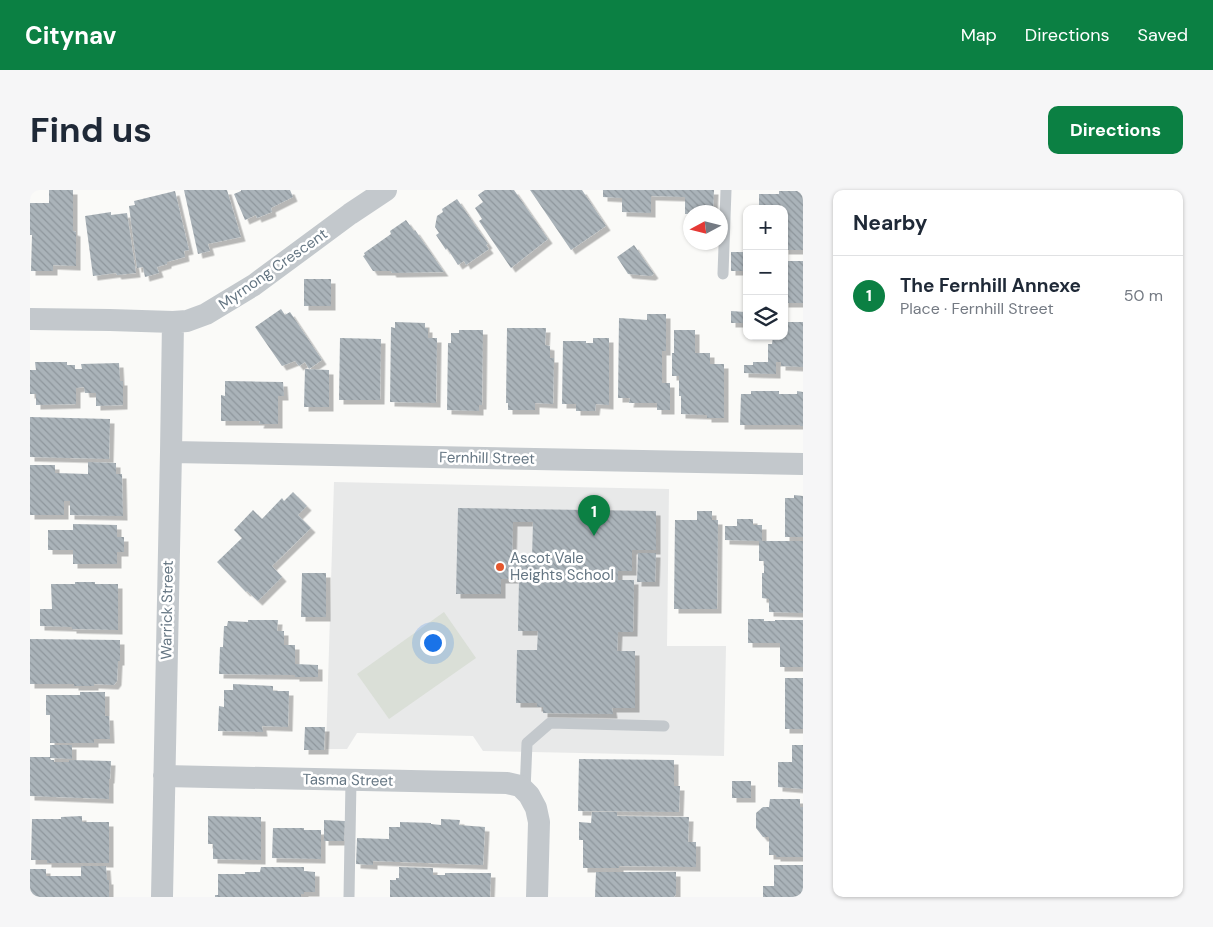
<!DOCTYPE html>
<html lang="en">
<head>
<meta charset="utf-8">
<style>
  :root { --surface:#fff; --page:#f6f6f7; --text:#1f2937; --muted:#747a83; --line:#e0e1e3; --accent:#0b8043 }
  body { margin:0; font-family:"DM Sans",sans-serif; background:var(--page); color:var(--text) }
  .controls { position:absolute; right:15px; top:15px; display:grid; overflow:hidden; border-radius:10px; box-shadow:0 1px 4px #0004 }
  .controls button { width:45px; height:45px; display:grid; place-items:center; padding:0; border:0; border-bottom:1px solid var(--line); background:var(--surface); color:var(--text); font:25px sans-serif }
  .compass { position:absolute; left:653px; top:15px; width:45px; height:45px; border-radius:50%; background:var(--surface); box-shadow:0 1px 4px #0004; rotate:263deg }
  .you { position:absolute; left:402px; top:452px; width:18px; height:18px; margin:-12px; border:4px solid #fff; border-radius:50%; background:#1a73e8; box-shadow:0 0 0 8px #1a73e833 }
  .badge { display:grid; place-items:center; width:32px; height:32px; border-radius:50%; background:var(--accent); color:#fff; font-size:16px; font-weight:700 }
  .pin { position:absolute; translate:-50% -41px; filter:drop-shadow(0 1px 2px #0008) }
  .pin::after { content:''; position:absolute; top:26px; width:18px; height:15px; background:inherit; clip-path:polygon(0 0,100% 0,50% 100%) }
  .list { margin:0; padding:0; list-style:none }
  h2 { display:flex; justify-content:space-between; align-items:center; height:65px; margin:0; padding:0 20px; font-size:21px }
  h2 small { font-size:16px; font-weight:400; color:var(--muted) }
  .list li { display:grid; grid-template-columns:32px 1fr auto; gap:15px; align-items:center; box-sizing:border-box; height:80px; padding:0 20px; border-top:1px solid var(--line) }
  .list b { display:block; font-size:19px; white-space:nowrap }
  .list p { margin:0; font-size:16px; white-space:nowrap; color:var(--muted) }
  .list em { font-size:16px; font-style:normal; color:var(--muted) }
  .icon { flex:none; width:28px; height:28px; fill:none; stroke:currentColor; stroke-width:2; stroke-linecap:round; stroke-linejoin:round }
  .map { position:relative; flex:none; width:773px; height:707px; overflow:hidden; border-radius:10px }
  header { display:flex; align-items:center; gap:30px; box-sizing:border-box; height:70px; padding:0 25px; background:var(--accent); color:#fff }
  header strong { font-size:24px }
  nav { display:flex; gap:28px; margin-inline-start:auto; font-size:18px }
  .intro { display:flex; align-items:center; justify-content:space-between; box-sizing:border-box; height:120px; padding:0 30px }
  h1 { margin:0; font-size:35px }
  .button { padding:12px 22px; border-radius:10px; background:var(--accent); color:#fff; font-size:18px; font-weight:700 }
  main { display:flex; gap:30px; padding:0 30px }
  aside { flex:1; background:var(--surface); border-radius:10px; box-shadow:0 1px 4px #0004 }
  .map>svg:first-child { display:block }
  .built { fill:#e8e9e9 }
  .park { fill:#dadfd7 }
  .building { fill:url(#building-back-hatch); fill-rule:evenodd; filter:url(#shadow) }
  .lines { fill:none; stroke-linecap:round; stroke-linejoin:round }
  .lane { stroke:#c3c8cc; stroke-width:11 }
  .street { stroke:#c3c8cc; stroke-width:22 }
  .poi-dot { fill:#e4572e; stroke:#fff; stroke-width:2 }
  .labels { text-anchor:middle; dominant-baseline:central; stroke-width:5; stroke-linejoin:round; paint-order:stroke }
  .street-label { font-size:15px; fill:#657683; stroke:#fff }
  .poi-label { font-size:15px; fill:#657683; stroke:#fff; text-anchor:start }
</style>
</head>
<body>
<header>
<strong>Citynav</strong>
<nav><a>Map</a><a>Directions</a><a>Saved</a></nav>
</header>
<div class="intro"><h1>Find us</h1><a class="button">Directions</a></div>
<main>
<div class="map">
<svg width="773" height="707" viewBox="0 0 773 707">
  <defs>
    <pattern id="building-back-hatch" width="6" height="6" patternUnits="userSpaceOnUse" patternTransform="scale(1.25)"><rect width="6" height="6" fill="#aab3b9"/><path d="M-1 5l2 2M0 0l6 6M5-1l2 2" fill="none" stroke="#8e969c"/></pattern>
    <filter id="shadow"><feDropShadow dx="4.5" dy="4.5" stdDeviation="0" flood-color="#0004"/></filter>
  </defs>
  <rect width="100%" height="100%" fill="#fafaf8"/>
  <path class="built" d="M304,292L639,299L637,456H696L694,566L453,561L443,546L327,543L317,559H296Z"/>
  <path class="park" d="M414,422L446,468L359,529L327,484Z"/>
  <path class="building" d="M19,0H43V41L46,42V76L23,75V81H1L2,45H0V13H19Z
    M154,0H197L211,47L178,54L180,61L168,64Z
    M211,0H260L263,7L241,18L242,22L227,28L226,25L215,30L204,4L211,1Z
    M455,0H484L518,49L481,78L449,31L452,29L445,18L453,12L448,5Z
    M500,0H552L576,36L541,60Z
    M573,0H684L683,22H660V24H655V7L621,6V23L592,22V8L573,7Z
    M145,1L159,60L154,61L155,67L137,72V74L127,77L129,83L115,87L113,77L107,78L99,16L105,15L104,11Z
    M749,1H772L771,4H773V60H754V19H729V4H749Z
    M427,9L458,54L456,55L459,59L436,75L434,71L428,75L417,58L416,60L406,45L409,43L405,37L407,26L413,22L412,19Z
    M81,22V25L97,23L106,83L87,85L86,83L63,86L55,26Z
    M376,30L384,41L385,40L414,82L362,83L361,81H343L333,66L335,65L334,63L361,44L360,41Z
    M604,55L624,84L621,86L598,84L587,67Z
    M701,62H717V81H701Z
    M754,71H773V113H754Z
    M274,89H301V116H274Z
    M251,119L255,125L260,122L292,170L279,179L275,172L269,176L265,171L252,176L225,137Z
    M701,121L715,122V133H701Z
    M617,124H636V161H632V193H640V220H627V213H599L600,208H588L589,128L617,130Z
    M365,132L395,133V138H398V148H407L406,213L360,212L361,137L365,138Z
    M755,132H773V177L751,176V172H746V184L714,183V175H723V172H738V154H742L743,146H754Z
    M477,138H516L515,155L520,156V168H524L523,214L505,213V220H478V213H476Z
    M429,140H453L452,215H449V221L417,220L418,153H421V143H429Z
    M644,140H665V163H680V174H694V228H677V225L651,224V206H649V186H642V163H644Z
    M310,148L351,149L350,210H309Z
    M563,148H579V215L566,214L565,221H546V214H532L533,151H556V153H563Z
    M5,172H37V175H45V179H52L51,174L89,173L90,191H93V215L66,216V203H55L54,197L46,198V214L6,215V204H0V180H6Z
    M275,179L299,180V217H274Z
    M195,191L253,192L254,206H248V234H229L230,231H191V205L195,206Z
    M721,201H749V204H767V201L773,202V236H770V235H710L711,204H721Z
    M0,227L80,229L79,269L0,267Z
    M58,272L86,273V284H92L93,326L40,325V311H34V325H0V275H25V283L58,284Z
    M263,302L277,316L268,325L281,338L242,376L252,387L228,411L217,401L216,402L187,372L212,348L204,340L223,320L232,329L252,308L254,311Z
    M764,305L773,306V347H755V308H764Z
    M428,318L626,321V360H602V381H588V390H604L603,442H588L587,461H605V518H582L583,524L513,523V517H507V513H486L487,460H507L508,441H488L489,389H471V404H426ZM483,332H503L502,368H482Z
    M667,321H682V330H688L687,419H644L645,330H667Z
    M707,329H723V335H732V351H773V423L739,422V409L732,408V383H734V371H729V351L695,350V336H707Z
    M43,334L87,335V347H94V362H87V374H43V360H18V340H43Z
    M608,363H626L625,392H607Z
    M272,383H296V427H271Z
    M45,392H65V394H88V440L42,439V437L10,436V419H22L21,394H45Z
    M718,429H734V431H745V430H773V477H750V453H718Z
    M218,430H248L247,441H254V455H265V474L288,475V487H265V485L189,484L190,457H193L194,436H197L198,431L218,432Z
    M0,449L90,450V471H88L87,491L84,495L64,494V496H44V494H0Z
    M755,488H773V539H755Z
    M203,494L243,496V501H259L258,537L232,536L233,542L188,541L189,516L194,517V500H203Z
    M50,502H75V526H79L80,549H64V553H20V525H16V505H50Z
    M275,537H295L294,560H274Z
    M20,555H42V569L20,568L21,570H24V572H39V570L81,571L80,589H79V609L0,606V567H20Z
    M762,555H773V599L748,597V572H762Z
    M549,569L644,570V596H650L649,622L548,621Z
    M702,591H721V608H702Z
    M740,609H770V617H773V667H746V665H739V647H733L726,638V623L733,617H739Z
    M562,622H587V626L659,627L658,652H666V677L589,676V678H553V650H549V632L561,633Z
    M52,626V632H79V673H17V670H1L2,629H31V627Z
    M178,626L231,627V670L183,669V654H178Z
    M411,629L430,630L429,635L455,637L453,675L343,671V675L326,674L327,648L359,649V637H370V632L401,633V634L411,635Z
    M294,630L315,631L314,651H294Z
    M243,638H274V640H291V669L242,668Z
    M744,675H773V707H733V696H744Z
    M51,676H76L77,690H79V707H0V679H16V686H51Z
    M231,677H274V681L285,682V702H274V704H271V707H185V705H188V684H215V682H230Z
    M369,677L403,678V685H415V683H461L460,707H360V690H366V688H369Z
    M566,682H646V704L644,707H565Z"/>
  <g class="lines">
    <path class="lane" d="M693,84L696,0
      M495,601L497,553L520,533L634,536
      M319,707L321,590"/>
    <path class="street" d="M0,129L80,130L143,132L157,131L176,124L224,95L320,24L356,0
      M141,262L773,274
      M134,586L477,593L490,596L499,605L506,618L509,632L507,707
      M132,707L141,262L143,132"/>
  </g>
  <circle class="poi-dot" cx="470" cy="377" r="5"/>
  <g class="labels">
    <g class="street-label">
      <text transform="translate(243 79) rotate(-35)">Myrnong Crescent</text>
      <text transform="translate(457 268) rotate(1)">Fernhill Street</text>
      <text transform="translate(137 420) rotate(-89)">Warrick Street</text>
      <text transform="translate(318 590) rotate(1)">Tasma Street</text>
    </g>
    <g class="poi-label">
      <text x="480" y="368">Ascot Vale<tspan x="480" dy="17">Heights School</tspan></text>
    </g>
  </g>
</svg>
<div class="controls">
<button>+</button>
<button>−</button>
<button><svg class="icon" aria-label="layers" viewBox="0 0 24 24"><path d="M12 4l9 5-9 5-9-5zM3 14l9 5 9-5"/></svg></button>
</div>
<svg class="compass" viewBox="-18 -18 36 36"><path d="M0-13l5 13h-10z" fill="#e53935"/><path d="M0 13l5-13h-10z" fill="#747a83"/></svg>
<div class="you"></div>
<div class="pin badge" style="left:564px;top:346px">1</div>
</div>
<aside>
<h2>Nearby<small></small></h2>
<ul class="list">
<li><span class="badge">1</span><div><b>The Fernhill Annexe</b><p>Place · Fernhill Street</p></div><em>50 m</em></li>
</ul>
</aside>
</main>
</body>
</html>
